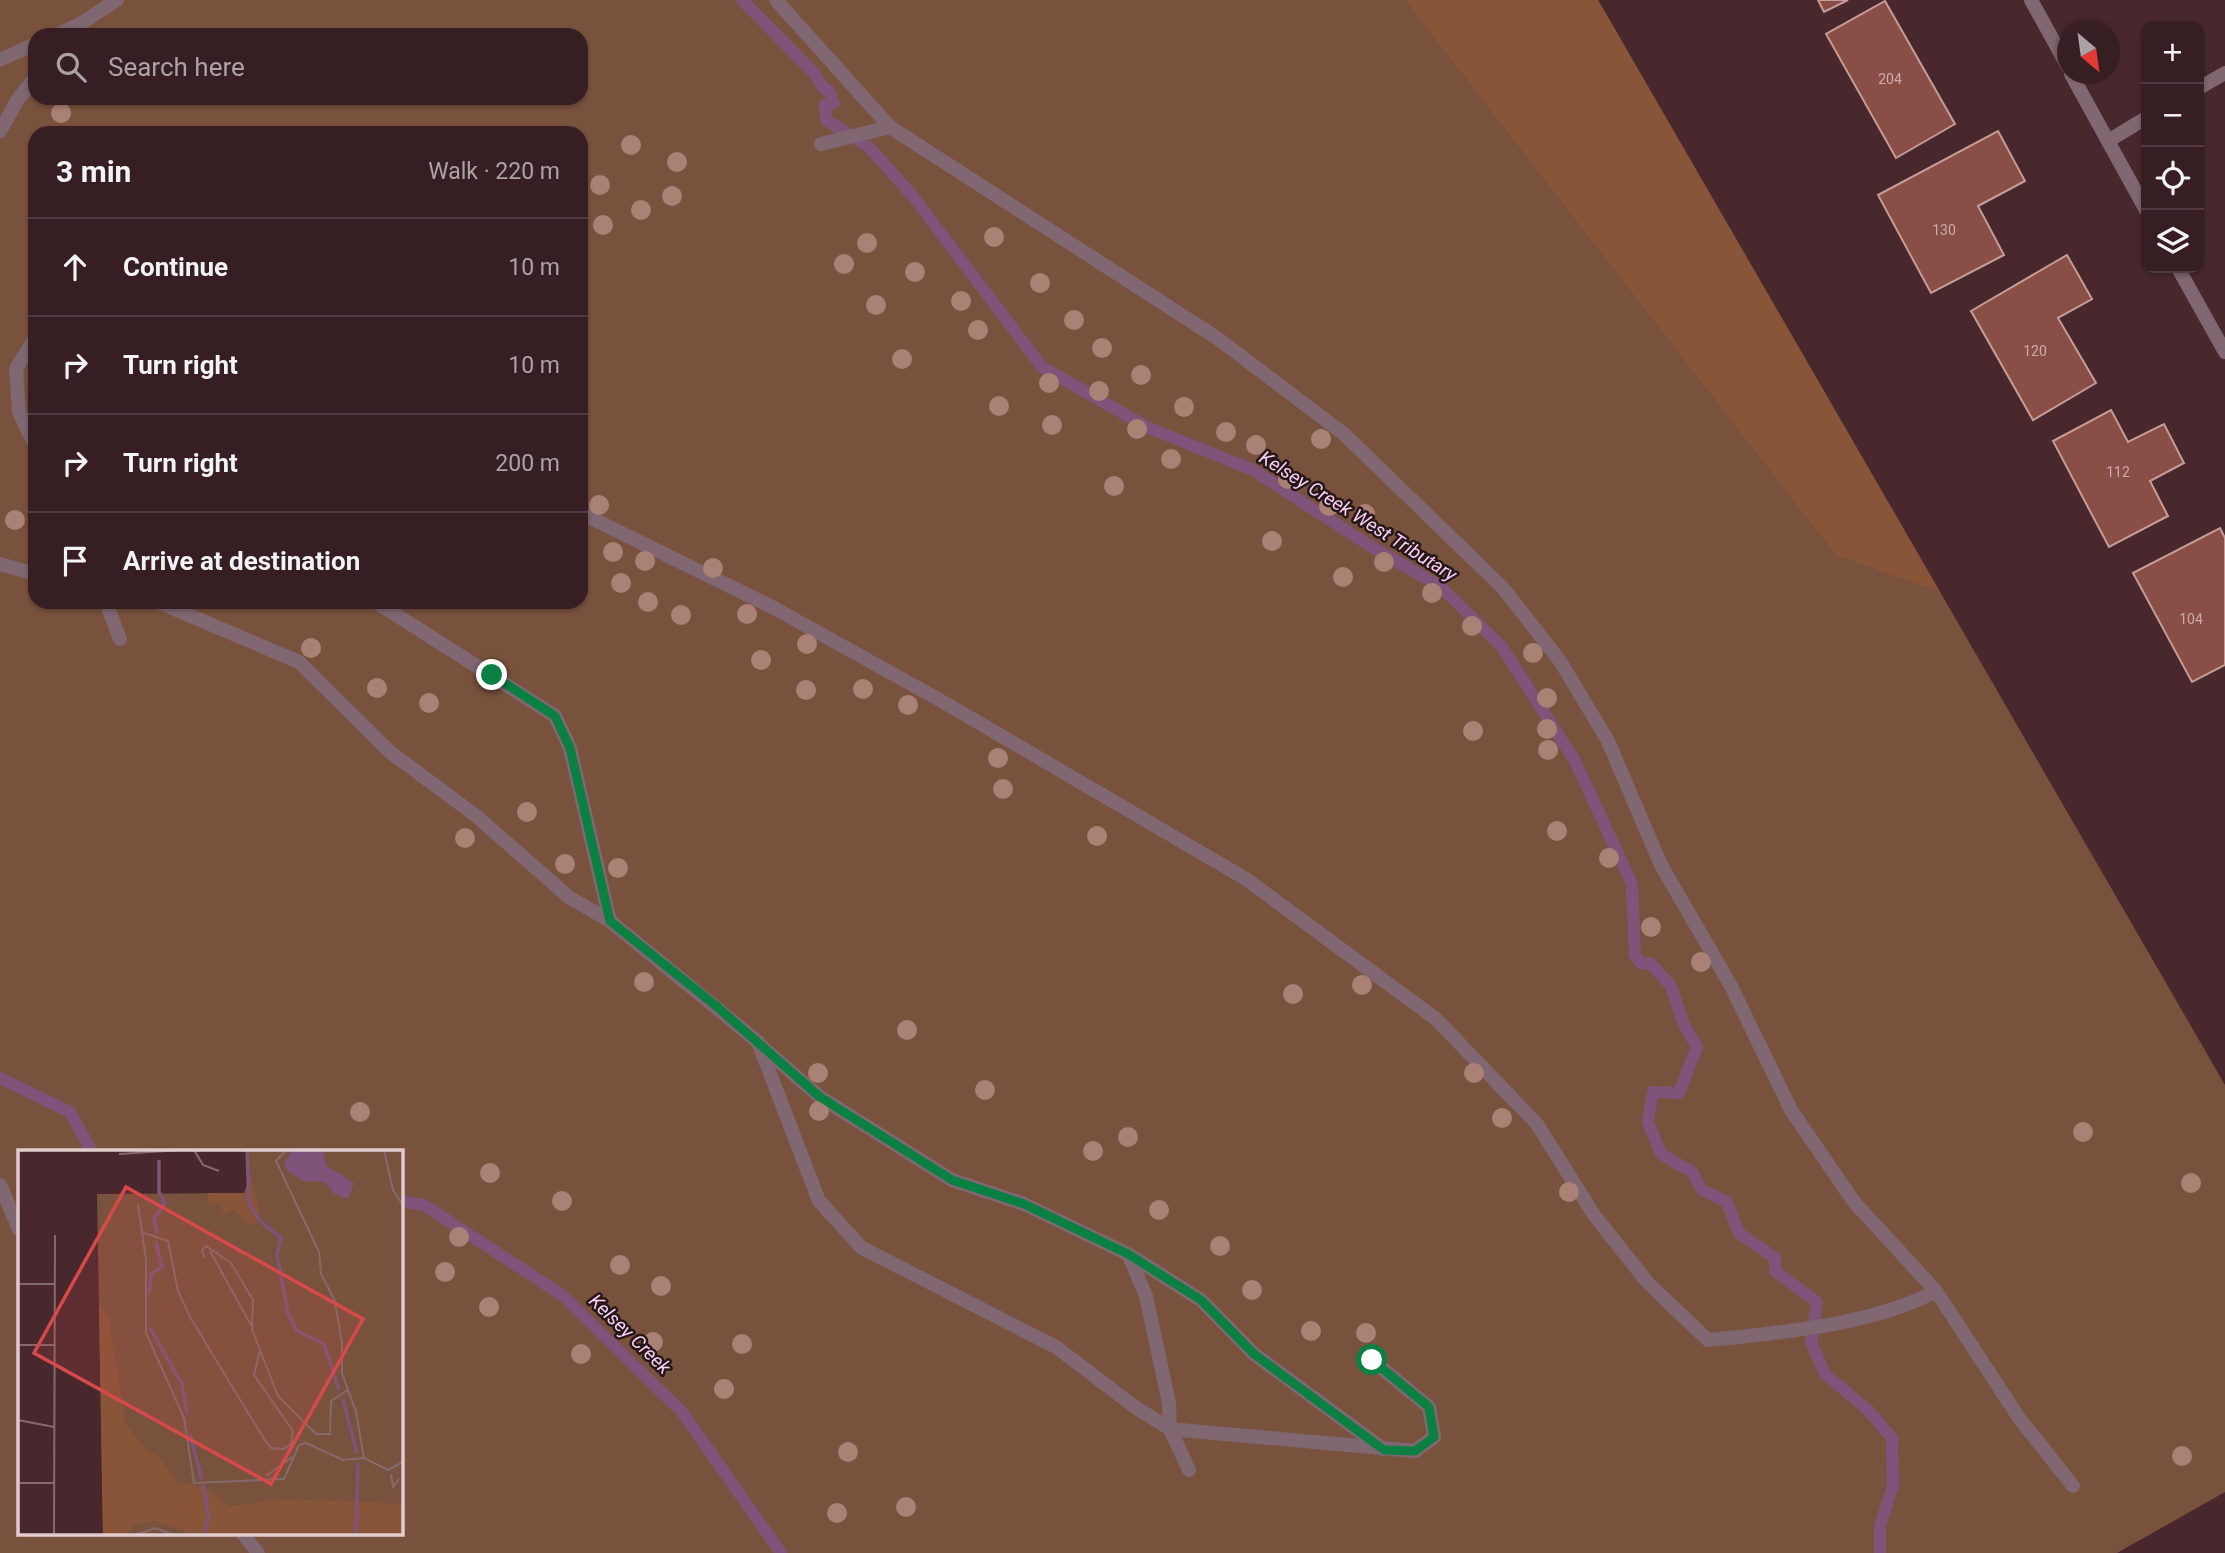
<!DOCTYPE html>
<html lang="en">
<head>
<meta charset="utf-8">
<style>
  :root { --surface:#361e22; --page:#412b2f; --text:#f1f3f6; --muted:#aaa2a5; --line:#503c40 }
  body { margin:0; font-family:Roboto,sans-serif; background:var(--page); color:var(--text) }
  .controls { position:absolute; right:21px; top:21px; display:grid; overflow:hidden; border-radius:14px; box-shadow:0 2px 5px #0004 }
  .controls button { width:63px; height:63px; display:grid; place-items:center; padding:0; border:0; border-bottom:2px solid var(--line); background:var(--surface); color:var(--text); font:35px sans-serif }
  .compass { position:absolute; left:2057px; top:21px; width:63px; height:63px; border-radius:50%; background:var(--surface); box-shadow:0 2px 5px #0004; rotate:151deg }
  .stop { position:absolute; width:21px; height:21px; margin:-16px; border:5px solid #0b8043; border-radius:50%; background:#fff }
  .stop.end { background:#0b8043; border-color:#fff; box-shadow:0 2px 7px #0008 }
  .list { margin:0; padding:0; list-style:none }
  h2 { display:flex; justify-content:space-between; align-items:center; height:91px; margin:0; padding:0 28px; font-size:30px }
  h2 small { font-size:23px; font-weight:400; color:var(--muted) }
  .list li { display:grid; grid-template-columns:46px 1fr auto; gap:21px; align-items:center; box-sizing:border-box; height:98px; padding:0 28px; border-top:2px solid var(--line) }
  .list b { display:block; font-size:26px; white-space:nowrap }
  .list em { font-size:23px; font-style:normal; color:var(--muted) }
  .icon { flex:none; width:38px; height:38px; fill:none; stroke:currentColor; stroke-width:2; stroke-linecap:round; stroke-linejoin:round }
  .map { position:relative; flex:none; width:2225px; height:1553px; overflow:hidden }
  .search { position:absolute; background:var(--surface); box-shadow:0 2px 5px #0004; left:28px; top:28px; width:560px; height:77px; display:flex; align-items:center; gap:18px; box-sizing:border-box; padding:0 24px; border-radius:21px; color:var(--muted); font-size:26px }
  .panel { position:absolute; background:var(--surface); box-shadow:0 2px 5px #0004; left:28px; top:126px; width:560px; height:483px; border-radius:21px }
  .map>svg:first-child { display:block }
  .green { fill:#78523d; fill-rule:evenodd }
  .forest { fill:#885538 }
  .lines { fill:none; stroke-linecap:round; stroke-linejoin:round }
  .stream { stroke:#80537a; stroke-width:12 }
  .building { fill:#894e45; stroke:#c59d96; stroke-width:2 }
  .service { stroke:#806772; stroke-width:14 }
  .minor { stroke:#806772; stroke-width:14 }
  .tree { fill:#aa8175 }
  .route { stroke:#0b8043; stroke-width:9 }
  .labels { text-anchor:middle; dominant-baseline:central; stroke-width:5; stroke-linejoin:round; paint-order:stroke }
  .number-label { font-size:14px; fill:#cbacac }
  .water-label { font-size:19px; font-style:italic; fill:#fad0f4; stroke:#251618 }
  .inset-river { fill:none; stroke:#80537a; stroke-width:3.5 }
  .inset-road { fill:none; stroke:#856a6d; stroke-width:2 }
  .view { fill:#d84949; fill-opacity:0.15; stroke:#d84949; stroke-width:3.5 }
  .inset-edge { fill:none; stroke:#e1ccce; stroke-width:3.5 }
</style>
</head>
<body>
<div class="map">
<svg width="2225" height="1553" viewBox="0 0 2225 1553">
  <rect width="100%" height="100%" fill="#48282d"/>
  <path class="green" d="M0,0H1598L2225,1085V1492L2117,1553H0ZM35,35H581V98H35ZM35,133H581V602H35ZM19,1152H401V1534H19Z"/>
  <path class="forest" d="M1405,0H1598L1940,592L1836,555Z"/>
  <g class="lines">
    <path class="stream" d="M742,0L815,74L823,88L829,91L834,103L825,105L826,120L869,147L912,195L1042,367L1147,427L1253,470L1367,544L1441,587L1502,647L1575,761L1632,884L1635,955L1641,963L1651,964L1671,986L1684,1025L1697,1047L1679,1093L1653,1092L1648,1122L1661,1154L1692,1172L1702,1190L1727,1202L1739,1233L1775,1258V1271L1817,1302L1811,1342L1825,1374L1868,1410L1892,1438L1893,1485L1880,1526V1553
      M0,1078L70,1112L92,1152
      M401,1201L424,1205L562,1295L682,1412L781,1553"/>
  </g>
  <path class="building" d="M1818,0H1848L1824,12Z
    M1885,1L1955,124L1896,158L1826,34Z
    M1998,131L2025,181L1978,206L2004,255L1931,293L1878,195Z
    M2067,255L2092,299L2058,318L2096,383L2033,420L1971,311Z
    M2111,410L2128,442L2164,424L2184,463L2150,481L2168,516L2109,547L2053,441Z
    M2220,528L2225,538V665L2192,682L2133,573Z"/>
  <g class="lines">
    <path class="service" d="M776,0L890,127L1217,338L1344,434L1503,588L1560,661L1608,741L1661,865L1731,986L1791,1110L1854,1202L1936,1291L2019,1418L2073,1486
      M56,35L80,24L117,0
      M0,60L35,44
      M0,131L18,99L35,78
      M821,144L890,127
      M35,338L16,369L19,412L35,445
      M581,513L774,608L945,703L1246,879L1436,1019L1537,1124L1594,1215L1648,1283L1708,1340C1779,1333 1873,1325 1936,1291
      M0,564L35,574
      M106,602L120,639
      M158,602L299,662L390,752L475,815L570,898L610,921
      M376,602L555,716L570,748L610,921L758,1042L819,1201L862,1248L1056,1347L1135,1407L1170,1429L1415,1451L1434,1437L1429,1407L1372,1360
      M759,1044L820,1097L952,1180L1024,1204L1128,1254L1201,1300L1254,1354L1383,1449
      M0,1185L19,1229
      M1128,1254L1146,1296L1169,1403L1170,1429L1189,1470
      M243,1534L258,1553"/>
    <path class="minor" d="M2031,0L2068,67
      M2071,74L2146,210
      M2199,88L2225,73
      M2108,141L2146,118
      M2178,268L2225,352"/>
  </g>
  <g class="tree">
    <circle cx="61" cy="113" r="10"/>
    <circle cx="631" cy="145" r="10"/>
    <circle cx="677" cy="162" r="10"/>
    <circle cx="600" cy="185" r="10"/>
    <circle cx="672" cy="196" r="10"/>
    <circle cx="641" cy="210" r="10"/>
    <circle cx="603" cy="225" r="10"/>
    <circle cx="994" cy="237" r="10"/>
    <circle cx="867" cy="243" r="10"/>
    <circle cx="844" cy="264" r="10"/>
    <circle cx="915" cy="272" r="10"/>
    <circle cx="1040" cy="283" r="10"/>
    <circle cx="961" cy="301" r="10"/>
    <circle cx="876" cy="305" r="10"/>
    <circle cx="1074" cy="320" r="10"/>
    <circle cx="978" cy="330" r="10"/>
    <circle cx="1102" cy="348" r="10"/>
    <circle cx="902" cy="359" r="10"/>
    <circle cx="1141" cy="375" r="10"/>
    <circle cx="1049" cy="383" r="10"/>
    <circle cx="1099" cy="391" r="10"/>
    <circle cx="999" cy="406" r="10"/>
    <circle cx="1184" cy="407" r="10"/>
    <circle cx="1052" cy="425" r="10"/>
    <circle cx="1137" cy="429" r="10"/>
    <circle cx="1226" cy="432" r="10"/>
    <circle cx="1321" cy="439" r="10"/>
    <circle cx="1256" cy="445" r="10"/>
    <circle cx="1171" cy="459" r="10"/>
    <circle cx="1288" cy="479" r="10"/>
    <circle cx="1114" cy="486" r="10"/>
    <circle cx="599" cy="505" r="10"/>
    <circle cx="1329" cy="506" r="10"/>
    <circle cx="1365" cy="514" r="10"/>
    <circle cx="15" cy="520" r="10"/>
    <circle cx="1272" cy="541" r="10"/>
    <circle cx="613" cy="552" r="10"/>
    <circle cx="645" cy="561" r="10"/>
    <circle cx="1384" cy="562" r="10"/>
    <circle cx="713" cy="568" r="10"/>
    <circle cx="1343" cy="577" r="10"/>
    <circle cx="621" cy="583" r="10"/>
    <circle cx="1432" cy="593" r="10"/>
    <circle cx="648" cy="602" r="10"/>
    <circle cx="747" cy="614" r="10"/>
    <circle cx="681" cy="615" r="10"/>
    <circle cx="1472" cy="626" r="10"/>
    <circle cx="807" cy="644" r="10"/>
    <circle cx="311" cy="648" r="10"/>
    <circle cx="1533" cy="653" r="10"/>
    <circle cx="761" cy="660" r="10"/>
    <circle cx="377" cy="688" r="10"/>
    <circle cx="863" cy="689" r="10"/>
    <circle cx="806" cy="690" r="10"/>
    <circle cx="1547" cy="698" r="10"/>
    <circle cx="429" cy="703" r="10"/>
    <circle cx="908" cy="705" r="10"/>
    <circle cx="1547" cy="729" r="10"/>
    <circle cx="1473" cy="731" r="10"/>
    <circle cx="1548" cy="750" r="10"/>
    <circle cx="998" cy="758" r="10"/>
    <circle cx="1003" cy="789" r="10"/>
    <circle cx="527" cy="812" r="10"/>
    <circle cx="1557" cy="831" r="10"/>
    <circle cx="1097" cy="836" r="10"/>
    <circle cx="465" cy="838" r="10"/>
    <circle cx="1609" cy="858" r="10"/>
    <circle cx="565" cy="864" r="10"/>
    <circle cx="618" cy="868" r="10"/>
    <circle cx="1651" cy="927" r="10"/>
    <circle cx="1701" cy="962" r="10"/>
    <circle cx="644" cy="982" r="10"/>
    <circle cx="1362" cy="985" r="10"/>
    <circle cx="1293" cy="994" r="10"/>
    <circle cx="907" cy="1030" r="10"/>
    <circle cx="818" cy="1073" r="10"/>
    <circle cx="1474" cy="1073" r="10"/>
    <circle cx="985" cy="1090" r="10"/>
    <circle cx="819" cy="1111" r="10"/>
    <circle cx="360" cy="1112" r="10"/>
    <circle cx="1502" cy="1118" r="10"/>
    <circle cx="2083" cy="1132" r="10"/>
    <circle cx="1128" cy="1137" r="10"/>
    <circle cx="1093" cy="1151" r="10"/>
    <circle cx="490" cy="1173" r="10"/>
    <circle cx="2191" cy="1183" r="10"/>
    <circle cx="1569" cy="1192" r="10"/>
    <circle cx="562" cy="1201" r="10"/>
    <circle cx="1159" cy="1210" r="10"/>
    <circle cx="459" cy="1237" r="10"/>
    <circle cx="1220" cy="1246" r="10"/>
    <circle cx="620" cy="1265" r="10"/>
    <circle cx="445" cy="1272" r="10"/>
    <circle cx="661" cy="1286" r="10"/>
    <circle cx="1252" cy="1290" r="10"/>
    <circle cx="489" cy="1307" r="10"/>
    <circle cx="1311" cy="1331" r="10"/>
    <circle cx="1366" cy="1333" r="10"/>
    <circle cx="653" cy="1342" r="10"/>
    <circle cx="742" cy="1344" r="10"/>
    <circle cx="581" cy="1354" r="10"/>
    <circle cx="724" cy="1389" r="10"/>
    <circle cx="848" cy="1452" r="10"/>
    <circle cx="2182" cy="1456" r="10"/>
    <circle cx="906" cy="1507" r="10"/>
    <circle cx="837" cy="1513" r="10"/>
  </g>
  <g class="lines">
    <path class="route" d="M492,675L555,716L570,748L610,921L715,1005L820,1097L952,1180L1024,1204L1128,1254L1201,1300L1254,1354L1384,1450L1415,1451L1434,1437L1429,1407L1372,1360"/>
  </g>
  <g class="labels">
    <g class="number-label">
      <text x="1890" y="79">204</text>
      <text x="1944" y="230">130</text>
      <text x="2035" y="351">120</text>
      <text x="2118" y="472">112</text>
      <text x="2191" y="619">104</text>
    </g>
    <g class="water-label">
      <text transform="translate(1358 516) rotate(32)">Kelsey Creek West Tributary</text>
      <text transform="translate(630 1334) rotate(44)">Kelsey Creek</text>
    </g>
  </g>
  <g transform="translate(18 1150)">
    <rect width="385" height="385" fill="#48282d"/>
    <path d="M230,0H385V385H85L79,44L232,43Z" fill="#78523d"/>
    <path d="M232,27L241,59L239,74L231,75L216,59L206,65L202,52L192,54L189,43H226ZM81,157L90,167L107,272L128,300L140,306L158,330L156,335L173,333L189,339L211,356L267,349L385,354V385L175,384L136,371L117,375L109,385H85Z" fill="#885538"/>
    <path d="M274,0H305L309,16L336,33L330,49L317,44L306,32L284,31L269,20L266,14Z" fill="#80537a"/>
    <path class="inset-river" d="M229,0L231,54L242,71L263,88L259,104L270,163L279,181L306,194L321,240M139,84L136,69L147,53L141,42V10M131,144L134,123L144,117L138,92M132,178L164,234L169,264M325,249L339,304M172,285L184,330M185,335L191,368L186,385M338,385L340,313"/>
    <path class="inset-road" d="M176,0L185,15L201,21M268,0L258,11L301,102L303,124L317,151L324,193V223L338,262L346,308L370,320L385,312M366,0L375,40L385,55M101,4L164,0M120,54L128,110V183L166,268L176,333L266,329L281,295L288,293L325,310L346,308M123,82L150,91L160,141L172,167L246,289L253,298L265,299L273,294L275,281L236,225L242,200L234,179L235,150L213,113L188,96L184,100L187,108M192,101L233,175M0,134H37M0,195H37M242,200L260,246L298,284H312L313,251L330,240M0,270L36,277M373,324L375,337L381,329M248,326L274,307M0,333H36M36,385L37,85M117,385L137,378L156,385"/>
    <path class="view" d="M108,37L345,169L253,334L16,203Z"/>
    <rect width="385" height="385" class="inset-edge"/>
  </g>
</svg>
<div class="controls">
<button>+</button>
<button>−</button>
<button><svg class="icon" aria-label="locate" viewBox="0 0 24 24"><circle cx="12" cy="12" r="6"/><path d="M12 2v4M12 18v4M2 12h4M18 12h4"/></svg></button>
<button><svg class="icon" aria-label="layers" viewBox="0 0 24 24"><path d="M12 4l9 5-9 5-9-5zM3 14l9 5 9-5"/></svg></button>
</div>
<svg class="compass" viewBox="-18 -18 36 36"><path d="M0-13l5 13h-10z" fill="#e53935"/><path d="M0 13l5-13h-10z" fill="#aaa2a5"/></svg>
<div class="stop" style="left:1372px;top:1360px"></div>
<div class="stop end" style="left:492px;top:675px"></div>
<div class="search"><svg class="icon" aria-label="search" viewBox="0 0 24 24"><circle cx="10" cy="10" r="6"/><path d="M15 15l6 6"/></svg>Search here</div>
<section class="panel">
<h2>3 min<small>Walk · 220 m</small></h2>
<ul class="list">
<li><svg class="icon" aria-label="ahead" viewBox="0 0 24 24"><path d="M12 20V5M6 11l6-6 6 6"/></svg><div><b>Continue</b></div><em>10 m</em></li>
<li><svg class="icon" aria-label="right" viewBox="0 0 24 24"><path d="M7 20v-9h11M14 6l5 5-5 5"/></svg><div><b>Turn right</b></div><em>10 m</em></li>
<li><svg class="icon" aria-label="right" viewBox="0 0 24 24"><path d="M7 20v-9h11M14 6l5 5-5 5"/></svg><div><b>Turn right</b></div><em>200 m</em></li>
<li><svg class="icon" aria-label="arrive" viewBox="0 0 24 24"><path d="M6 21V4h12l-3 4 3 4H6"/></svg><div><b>Arrive at destination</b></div></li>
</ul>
</section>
</div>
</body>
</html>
